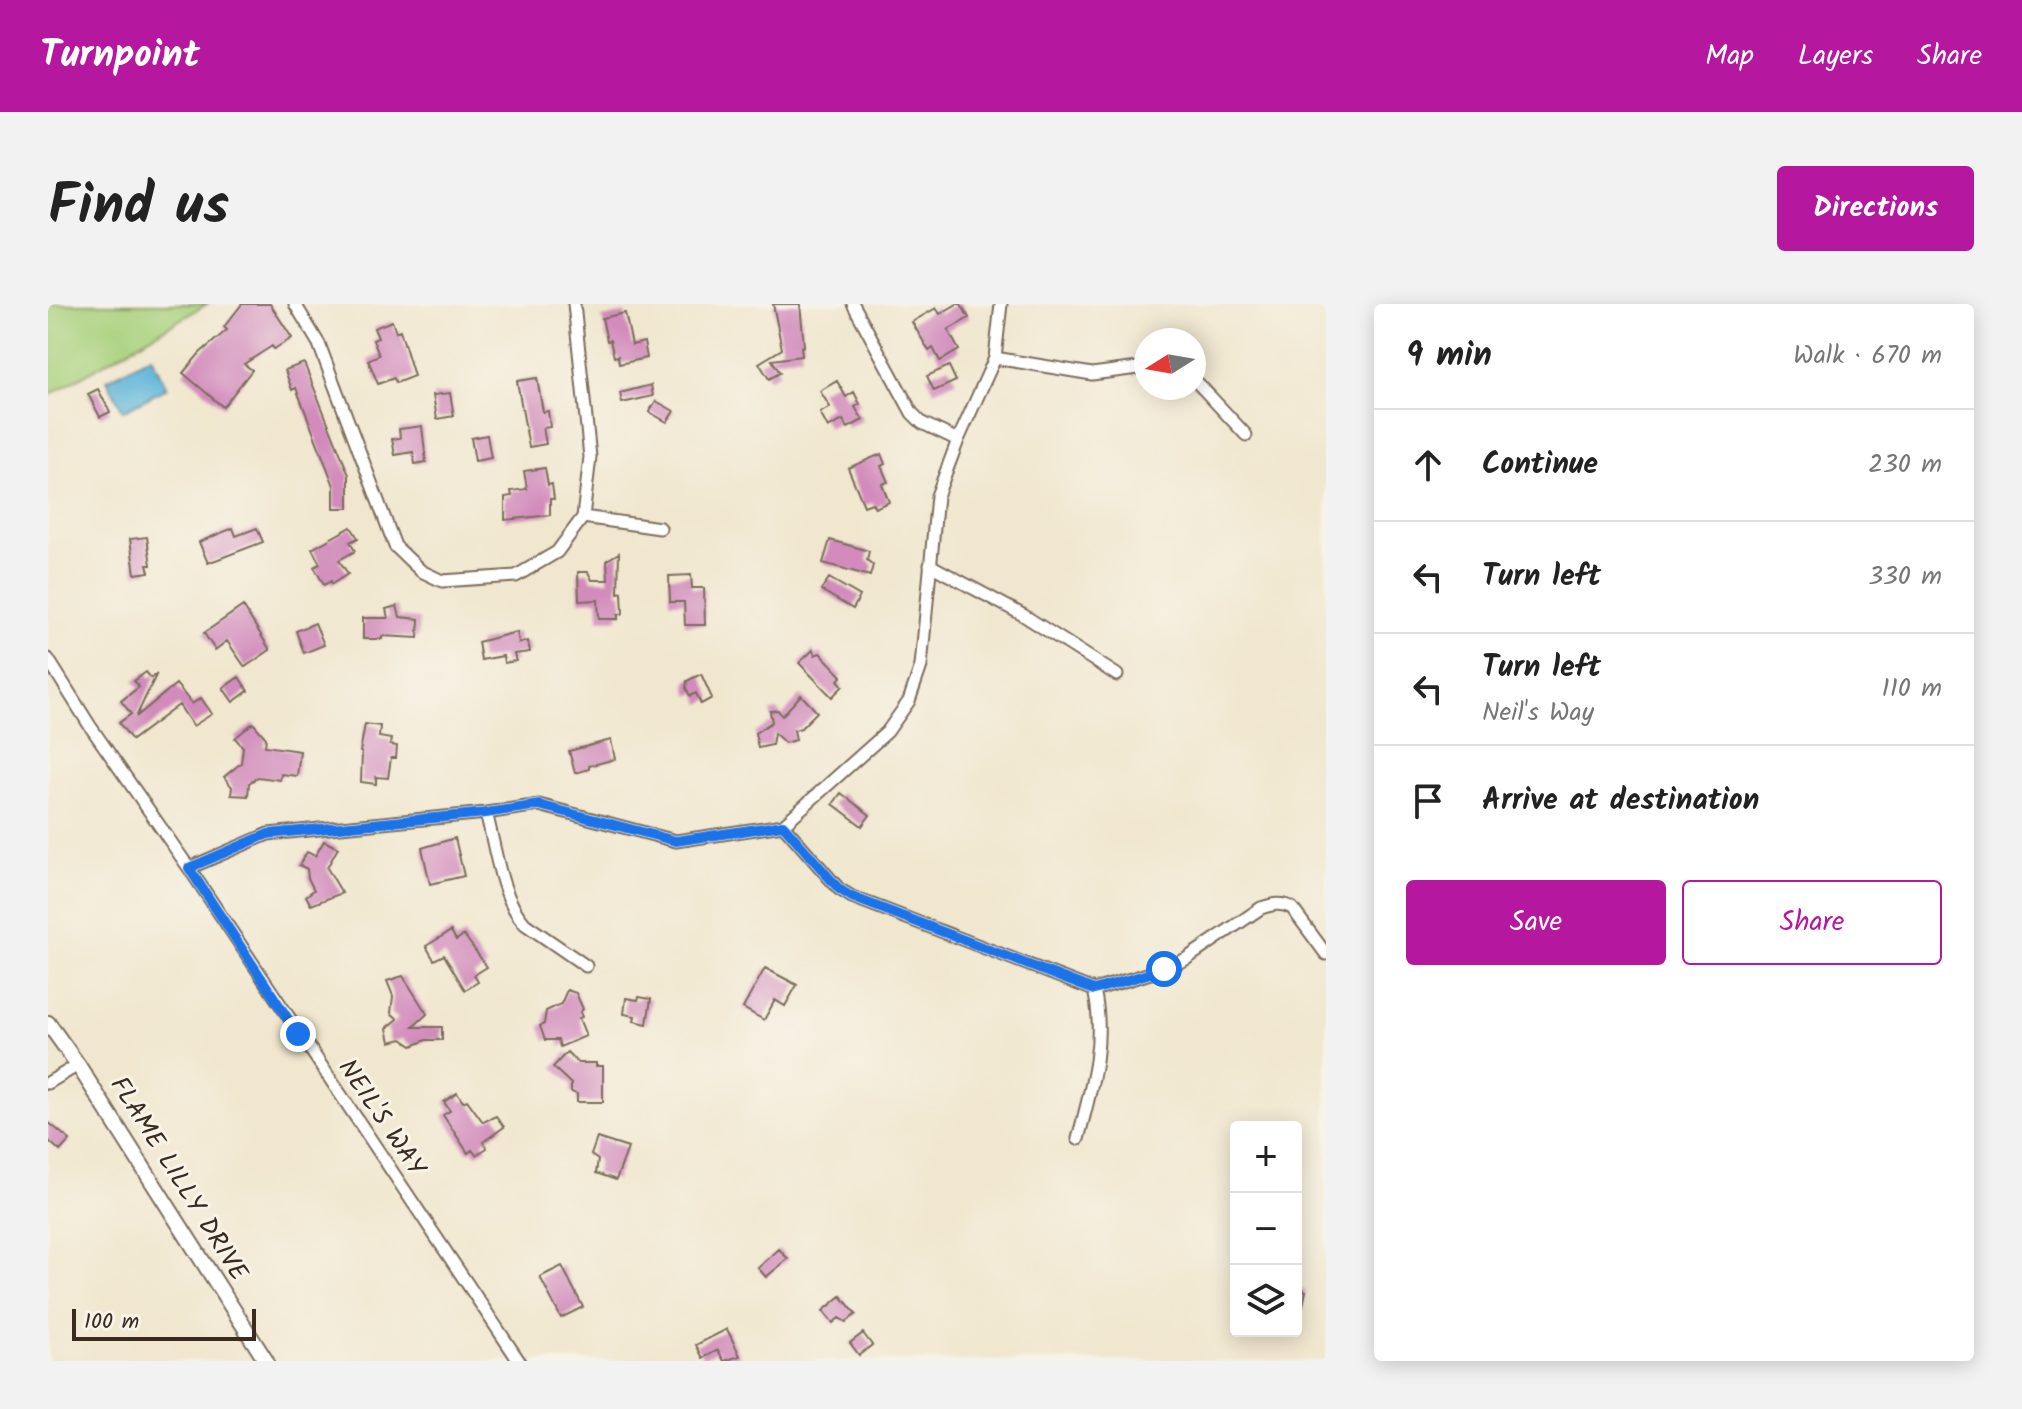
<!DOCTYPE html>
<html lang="en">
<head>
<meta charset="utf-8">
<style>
  :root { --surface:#fff; --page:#f2f2f2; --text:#222; --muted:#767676; --line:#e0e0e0; --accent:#b5179e }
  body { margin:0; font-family:Kalam,sans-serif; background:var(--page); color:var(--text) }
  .controls { position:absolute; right:24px; bottom:24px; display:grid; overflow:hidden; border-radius:8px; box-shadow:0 4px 20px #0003 }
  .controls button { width:72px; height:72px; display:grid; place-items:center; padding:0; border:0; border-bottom:2px solid var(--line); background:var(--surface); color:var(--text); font:40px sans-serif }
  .compass { position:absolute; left:1086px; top:24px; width:72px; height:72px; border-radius:50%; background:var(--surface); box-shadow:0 4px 20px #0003; rotate:259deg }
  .scale { position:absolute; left:24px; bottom:20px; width:184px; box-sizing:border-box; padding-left:8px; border:4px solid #3b2a1e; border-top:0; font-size:22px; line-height:28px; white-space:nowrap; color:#3b2a1e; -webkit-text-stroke:6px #f7f3e8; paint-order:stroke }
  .stop { position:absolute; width:24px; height:24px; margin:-18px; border:6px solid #1a73e8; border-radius:50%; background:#fff }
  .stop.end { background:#1a73e8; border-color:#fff; box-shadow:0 2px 8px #0008 }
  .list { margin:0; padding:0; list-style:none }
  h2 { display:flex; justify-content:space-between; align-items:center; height:104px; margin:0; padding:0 32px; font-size:34px }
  h2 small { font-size:26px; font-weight:400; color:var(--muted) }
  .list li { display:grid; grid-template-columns:52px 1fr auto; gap:24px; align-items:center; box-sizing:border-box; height:112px; padding:0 32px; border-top:2px solid var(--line) }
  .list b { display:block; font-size:30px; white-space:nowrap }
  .list p { margin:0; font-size:26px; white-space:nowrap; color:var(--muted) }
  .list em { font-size:26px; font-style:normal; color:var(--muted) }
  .actions { display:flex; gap:16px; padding:24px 32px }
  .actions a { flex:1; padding:18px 0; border:2px solid var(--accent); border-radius:8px; text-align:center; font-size:28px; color:var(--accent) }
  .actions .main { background:var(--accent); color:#fff }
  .icon { flex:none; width:44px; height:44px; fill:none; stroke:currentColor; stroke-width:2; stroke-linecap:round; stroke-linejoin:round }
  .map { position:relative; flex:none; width:1278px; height:1057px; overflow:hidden; border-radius:8px }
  header { display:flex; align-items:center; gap:48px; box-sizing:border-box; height:112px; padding:0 40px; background:var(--accent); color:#fff }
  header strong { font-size:38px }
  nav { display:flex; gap:44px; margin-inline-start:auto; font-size:28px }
  .intro { display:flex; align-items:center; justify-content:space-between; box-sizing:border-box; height:192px; padding:0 48px }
  h1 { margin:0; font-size:56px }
  .button { padding:20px 36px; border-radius:8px; background:var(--accent); color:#fff; font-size:28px; font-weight:700 }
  main { display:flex; gap:48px; padding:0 48px }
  aside { flex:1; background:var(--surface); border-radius:8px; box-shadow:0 4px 20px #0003 }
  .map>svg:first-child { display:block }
  .green { fill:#a8d17c; stroke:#727e4d; stroke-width:2 }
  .water { fill:#5eb6db; stroke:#4c707c; stroke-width:2 }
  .building { fill:#d28bbc }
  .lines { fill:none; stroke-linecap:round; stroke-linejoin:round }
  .minor-casing { stroke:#7b6c5c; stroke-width:15 }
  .tertiary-casing { stroke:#7b6c5c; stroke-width:18 }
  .minor { stroke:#fff; stroke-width:11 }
  .tertiary { stroke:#fff; stroke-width:14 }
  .route { stroke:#1a73e8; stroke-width:10 }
  .labels { text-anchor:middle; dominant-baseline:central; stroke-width:6; stroke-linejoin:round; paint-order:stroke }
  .street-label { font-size:26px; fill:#3b2a1e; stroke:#f7f3e8 }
</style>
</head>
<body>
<header>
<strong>Turnpoint</strong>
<nav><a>Map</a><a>Layers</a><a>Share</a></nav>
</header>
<div class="intro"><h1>Find us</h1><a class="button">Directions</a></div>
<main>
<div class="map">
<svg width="1278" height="1057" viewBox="0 0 1278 1057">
  <rect width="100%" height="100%" fill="#f7f3e8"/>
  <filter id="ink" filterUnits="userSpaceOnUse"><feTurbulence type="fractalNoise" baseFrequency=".0125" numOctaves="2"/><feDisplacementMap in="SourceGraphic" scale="16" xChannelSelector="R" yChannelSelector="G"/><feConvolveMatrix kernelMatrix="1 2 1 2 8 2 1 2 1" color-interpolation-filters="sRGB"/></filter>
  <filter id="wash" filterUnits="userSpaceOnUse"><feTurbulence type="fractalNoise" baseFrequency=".006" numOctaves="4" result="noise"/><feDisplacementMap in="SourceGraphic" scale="32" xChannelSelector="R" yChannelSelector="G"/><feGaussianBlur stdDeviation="1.8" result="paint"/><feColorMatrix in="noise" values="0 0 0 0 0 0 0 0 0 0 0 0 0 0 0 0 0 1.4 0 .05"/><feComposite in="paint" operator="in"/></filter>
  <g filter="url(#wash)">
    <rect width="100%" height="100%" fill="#f1e7cf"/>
    <path class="green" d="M0,0H159L0,92Z"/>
    <path class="water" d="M103,52L119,84L75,107L59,76Z"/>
    <g id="blocks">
      <path class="building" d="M194,0H222L244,34L226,45L224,42L196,60L204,66L175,103L135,69L152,49L179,26L176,23Z
        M725,0H752L756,42L753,43L754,52L724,56L732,69L721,75L711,59L734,45Z
        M909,0H913L921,14L900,26L911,46L892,57L885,44L881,47L864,18L888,4L892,10Z
        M577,9L584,41L596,38L599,54L571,60L570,52L566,53L562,36L559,37L554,14Z
        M344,17L348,28L352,26L366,72L348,79L346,74L330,80L320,56L331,51L325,36L330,34L326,24Z
        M256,59L301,171V204H286V182L248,84L244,86L237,66Z
        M901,62L908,77L886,87L879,72Z
        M489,74L495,108L500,107L502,123L495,124L498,140L481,143L469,77Z
        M789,77L798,93L806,88L812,100L807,103L815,116L800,124L795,116L780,124L772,109L782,103L772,87Z
        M603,81L605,92L574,99L572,89Z
        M50,85L62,108L52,113L40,90Z
        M402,89L406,112L389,115L385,91Z
        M608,97L626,107L619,118L601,108Z
        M374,122L378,158L367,160L365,148L347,151L344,135L352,134L351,125Z
        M439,131L443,154L427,157L423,134Z
        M833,150L837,160L833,162L840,178L834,180L841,198L827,204L824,199L816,202L800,164Z
        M497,164L500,181L504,180L506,195H502V211L457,216V193L464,192L463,187L479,185L476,167Z
        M303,223L310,234L302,238L307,247L291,256L300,270L284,280L283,277L276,281L266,263L272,260L264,245Z
        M185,224L188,232L209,224L215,238L160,259L151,238Z
        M99,233L103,261H99L101,268L87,270L82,235Z
        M782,236L821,247L819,256L825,261L822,272L775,259Z
        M571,249L570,289L574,288L575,310H570V315H551L550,296L531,297L530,268H540L544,276H560L559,256Z
        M643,271L644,284H656L657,321H637L636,298H622L621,272Z
        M781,274L812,292L805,305L773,286Z
        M195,302L222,346L197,363L179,337L167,346L156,329Z
        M349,302L352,313L371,315L370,334L334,332V335H315V314H340L338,305Z
        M267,319L276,341L256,349L248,327Z
        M469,328L471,339L480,337L482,348L466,350L468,357L456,359L455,352L433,356L430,338Z
        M765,346L767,351L772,349L794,372L790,376L795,382L784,393L751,359Z
        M98,368L103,374L109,369L88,413L128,380L144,400L153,394L164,410L145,422L131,401L84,436L71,419L83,410L73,397L91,383L86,377Z
        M653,370L664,394L653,400L648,389L642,392L638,384L639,377Z
        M191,373L200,387L185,398L175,384Z
        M753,391L769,408L753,424L746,426L748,436L737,439L726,429L724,441L710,444L707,429L724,418L722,407L730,406L734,412Z
        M205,419L218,434L217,442L252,447L249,472L233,470L232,476L210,473L201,479L200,492L183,491L184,483L176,473L193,459L195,443L187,434Z
        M317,420L332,422L331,433L343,435L342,441L349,442L348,454H343L340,474L328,473V480L313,478L314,449L312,448Z
        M563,436L567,455L541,462V465L527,469L521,447Z
        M793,489L822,511L814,522L785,500Z
        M407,534L416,572L382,580L374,544Z
        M276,537L290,544L279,564L294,589L263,601L258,592L266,586L260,574L259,565L251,561L259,548L267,552Z
        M403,627L408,636L416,631L439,663L426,671L430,678L417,686L396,651L386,656L378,642Z
        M717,664L749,681L737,702L727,696L716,716L695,704Z
        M355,672L379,710L365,723H394V736H378L364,742L354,735L342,738L339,724L350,715L343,709L345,692L339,677Z
        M519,686L528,689L535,705L532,708L534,713L531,714L538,732L512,743L510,736H497L492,722L496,720L498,707L513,700Z
        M591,693L603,695L599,720L586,717L587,712L576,710L578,694L590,696Z
        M519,748L530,759H548V762H555V798H529V790L523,788V780L505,763Z
        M409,789L415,798L419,796L435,818L448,812L456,823L435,838L439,844L428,851L424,846L420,849L395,811L402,807L396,798Z
        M0,818L22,836L12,847L0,836Z
        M549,834L580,844L568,876L548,869L550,856L543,851Z
        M731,945L740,955L718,973L710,964Z
        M514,962L535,1003L513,1014L492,973Z
        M1248,984L1258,987L1252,1015H1248Z
        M793,992L808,1010L798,1018L791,1014L785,1019L775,1007Z
        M679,1025L692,1052L676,1057L670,1046L655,1054L648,1041Z
        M815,1029L824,1041L811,1051L802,1039Z"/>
    </g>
  </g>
  <g filter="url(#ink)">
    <use href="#blocks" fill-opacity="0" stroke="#7b6c5c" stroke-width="2"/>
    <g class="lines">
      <g class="minor-casing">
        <path id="minor" d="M247,0L271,40L347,242L373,267L394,277L468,272L509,248L535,213L542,153L526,0
          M805,0L864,109L874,119L910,136
          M947,54L1044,70L1098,63
          M1146,75L1198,131
          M535,213L612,224
          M882,261L975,311L1069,371
          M0,355L42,422L141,564L471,1057
          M438,509C448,544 452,593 477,620L538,662
          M735,521L791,585L804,593L1046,686L1116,665L1138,655L1213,604C1225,600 1233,598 1244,604L1278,650
          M141,564L220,530L438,509L491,501L628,537L735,521L839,428L861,397L873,362L889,192L910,136L947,54L953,0
          M0,779L30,761
          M1030,835C1043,785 1058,737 1046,686"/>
      </g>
      <g class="tertiary-casing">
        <path id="tertiary" d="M0,719L30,761L218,1057"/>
      </g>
      <use href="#minor" class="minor"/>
      <use href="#tertiary" class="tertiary"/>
    </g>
  </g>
  <g class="lines" filter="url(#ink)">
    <path class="route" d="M250,730L141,564L220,530L438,509L491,501L628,537L735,521L791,585L804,593L1046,686L1116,665"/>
  </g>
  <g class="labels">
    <g class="street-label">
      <text transform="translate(333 814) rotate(56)">NEIL'S WAY</text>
      <text transform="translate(130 875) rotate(58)">FLAME LILLY DRIVE</text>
    </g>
  </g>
</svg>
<div class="controls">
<button>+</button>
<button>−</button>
<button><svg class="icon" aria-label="layers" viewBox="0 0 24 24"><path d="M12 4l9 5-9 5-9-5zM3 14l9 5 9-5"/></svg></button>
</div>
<svg class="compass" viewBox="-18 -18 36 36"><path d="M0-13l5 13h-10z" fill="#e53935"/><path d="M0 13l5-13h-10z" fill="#767676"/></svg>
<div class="scale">100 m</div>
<div class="stop" style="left:1116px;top:665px"></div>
<div class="stop end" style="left:250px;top:730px"></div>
</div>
<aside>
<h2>9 min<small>Walk · 670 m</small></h2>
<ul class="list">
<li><svg class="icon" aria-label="ahead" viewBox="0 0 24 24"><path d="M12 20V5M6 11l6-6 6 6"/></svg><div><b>Continue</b></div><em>230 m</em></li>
<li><svg class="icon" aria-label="left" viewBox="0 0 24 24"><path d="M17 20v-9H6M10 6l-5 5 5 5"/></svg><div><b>Turn left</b></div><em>330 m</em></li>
<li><svg class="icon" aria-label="left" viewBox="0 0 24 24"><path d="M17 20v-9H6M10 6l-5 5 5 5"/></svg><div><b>Turn left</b><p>Neil's Way</p></div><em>110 m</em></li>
<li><svg class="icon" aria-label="arrive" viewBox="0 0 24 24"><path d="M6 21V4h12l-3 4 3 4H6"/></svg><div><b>Arrive at destination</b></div></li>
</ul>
<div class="actions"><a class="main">Save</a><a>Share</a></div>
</aside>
</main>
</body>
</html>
